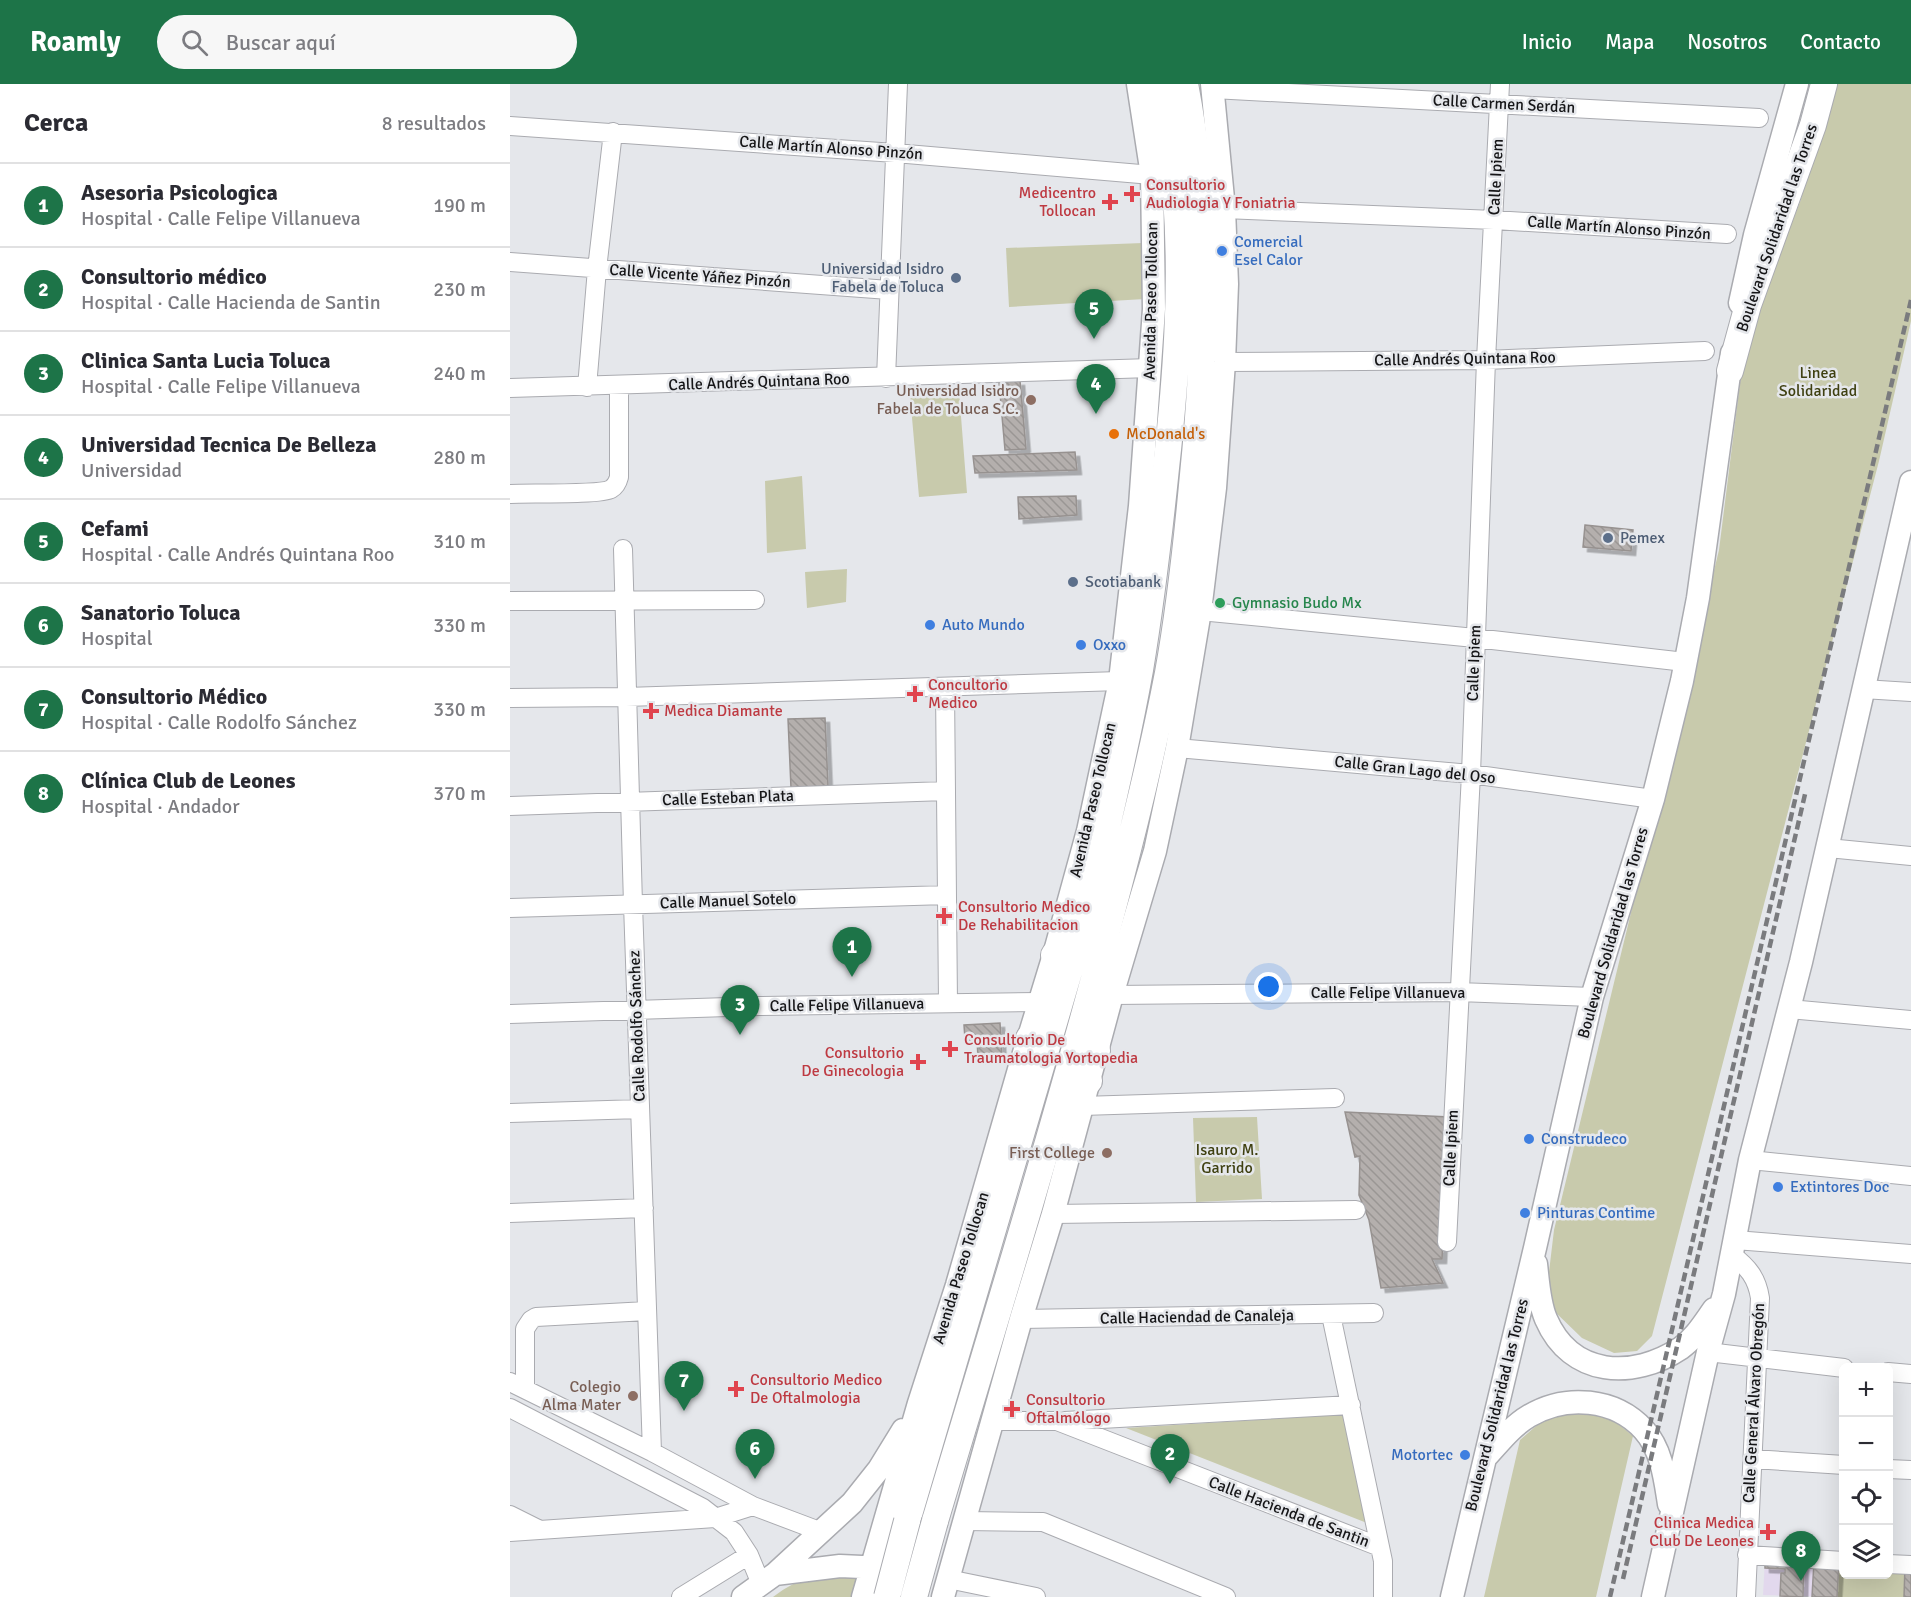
<!DOCTYPE html>
<html lang="es">
<head>
<meta charset="utf-8">
<style>
  :root { --surface:#fff; --page:#f7f7f7; --text:#2b2b33; --muted:#7c7c81; --line:#e1e1e2; --accent:#1d7448 }
  body { margin:0; font-family:Signika,sans-serif; background:var(--page); color:var(--text) }
  .controls { position:absolute; right:18px; bottom:18px; display:grid; overflow:hidden; border-radius:9px; box-shadow:0 6px 24px #0002 }
  .controls button { width:54px; height:54px; display:grid; place-items:center; padding:0; border:0; border-bottom:2px solid var(--line); background:var(--surface); color:var(--text); font:30px sans-serif }
  .you { position:absolute; left:759px; top:903px; width:21px; height:21px; margin:-15px; border:4px solid #fff; border-radius:50%; background:#1a73e8; box-shadow:0 0 0 9px #1a73e833 }
  .badge { display:grid; place-items:center; width:39px; height:39px; border-radius:50%; background:var(--accent); color:#fff; font-size:20px; font-weight:700 }
  .pin { position:absolute; translate:-50% -50px; filter:drop-shadow(0 2px 3px #0008) }
  .pin::after { content:''; position:absolute; top:32px; width:21px; height:18px; background:inherit; clip-path:polygon(0 0,100% 0,50% 100%) }
  .list { margin:0; padding:0; list-style:none }
  h2 { display:flex; justify-content:space-between; align-items:center; height:78px; margin:0; padding:0 24px; font-size:26px }
  h2 small { font-size:20px; font-weight:400; color:var(--muted) }
  .list li { display:grid; grid-template-columns:39px 1fr auto; gap:18px; align-items:center; box-sizing:border-box; height:84px; padding:0 24px; border-top:2px solid var(--line) }
  .list b { display:block; font-size:22px; white-space:nowrap }
  .list p { margin:0; font-size:20px; white-space:nowrap; color:var(--muted) }
  .list em { font-size:20px; font-style:normal; color:var(--muted) }
  .icon { flex:none; width:33px; height:33px; fill:none; stroke:currentColor; stroke-width:2; stroke-linecap:round; stroke-linejoin:round }
  .map { position:relative; flex:none; width:1401px; height:1513px; overflow:hidden }
  header { display:flex; align-items:center; gap:36px; box-sizing:border-box; height:84px; padding:0 30px; background:var(--accent); color:#fff }
  header strong { font-size:28px }
  nav { display:flex; gap:33px; margin-inline-start:auto; font-size:21px }
  .search { width:420px; height:54px; background:var(--page); display:flex; align-items:center; gap:15px; box-sizing:border-box; padding:0 21px; border-radius:33px; color:var(--muted); font-size:22px }
  main { display:flex }
  aside { flex:1; background:var(--surface) }
  .map>svg:first-child { display:block }
  .medical { fill:#e2d8ed }
  .green { fill:#c8caac }
  .building { fill:url(#building-back-hatch); stroke:#979290; stroke-width:1.5; filter:url(#shadow) }
  .lines { fill:none; stroke-linecap:round; stroke-linejoin:round }
  .minor-casing { stroke:#aaabb0; stroke-width:20 }
  .major-casing { stroke:#aaabb0; stroke-width:25 }
  .highway-casing { stroke:#aaabb0; stroke-width:28 }
  .minor { stroke:#fff; stroke-width:18 }
  .major { stroke:#fff; stroke-width:22 }
  .highway { stroke:#fff; stroke-width:26 }
  .rail { stroke:#7a7b7e; stroke-width:4.5; stroke-dasharray:9 4.5; stroke-linecap:butt }
  .highway-bridge-casing { stroke:#aaabb0; stroke-width:28; stroke-linecap:butt }
  .highway-bridge { stroke:#fff; stroke-width:26 }
  .health-dot { fill:#e0444e; stroke:#e5e7eb; stroke-width:2 }
  .shop-dot { fill:#3f7fe0; stroke:#e5e7eb; stroke-width:2 }
  .service-dot { fill:#5c6f8a; stroke:#e5e7eb; stroke-width:2 }
  .education-dot { fill:#8d6e63; stroke:#e5e7eb; stroke-width:2 }
  .food-dot { fill:#e8710a; stroke:#e5e7eb; stroke-width:2 }
  .leisure-dot { fill:#2e9e5b; stroke:#e5e7eb; stroke-width:2 }
  .labels { text-anchor:middle; dominant-baseline:central; stroke-width:5; stroke-linejoin:round; paint-order:stroke }
  .street-label { font-size:16px; fill:#161618; stroke:#e5e7eb }
  .health-label { font-size:16px; fill:#be3a42; stroke:#e5e7eb; text-anchor:start }
  .shop-label { font-size:16px; fill:#366cbe; stroke:#e5e7eb; text-anchor:start }
  .service-label { font-size:16px; fill:#4e5e75; stroke:#e5e7eb; text-anchor:start }
  .park-label { font-size:16px; fill:#3f4011; stroke:#e5e7eb }
  .education-label { font-size:16px; fill:#785e54; stroke:#e5e7eb; text-anchor:end }
  .food-label { font-size:16px; fill:#c56008; stroke:#e5e7eb; text-anchor:start }
  .leisure-label { font-size:16px; fill:#27864d; stroke:#e5e7eb; text-anchor:start }
</style>
</head>
<body>
<header>
<strong>Roamly</strong>
<div class="search"><svg class="icon" aria-label="search" viewBox="0 0 24 24"><circle cx="10" cy="10" r="6"/><path d="M15 15l6 6"/></svg>Buscar aquí</div>
<nav><a>Inicio</a><a>Mapa</a><a>Nosotros</a><a>Contacto</a></nav>
</header>
<main>
<aside>
<h2>Cerca<small>8 resultados</small></h2>
<ul class="list">
<li><span class="badge">1</span><div><b>Asesoria Psicologica</b><p>Hospital · Calle Felipe Villanueva</p></div><em>190 m</em></li>
<li><span class="badge">2</span><div><b>Consultorio médico</b><p>Hospital · Calle Hacienda de Santin</p></div><em>230 m</em></li>
<li><span class="badge">3</span><div><b>Clinica Santa Lucia Toluca</b><p>Hospital · Calle Felipe Villanueva</p></div><em>240 m</em></li>
<li><span class="badge">4</span><div><b>Universidad Tecnica De Belleza</b><p>Universidad</p></div><em>280 m</em></li>
<li><span class="badge">5</span><div><b>Cefami</b><p>Hospital · Calle Andrés Quintana Roo</p></div><em>310 m</em></li>
<li><span class="badge">6</span><div><b>Sanatorio Toluca</b><p>Hospital</p></div><em>330 m</em></li>
<li><span class="badge">7</span><div><b>Consultorio Médico</b><p>Hospital · Calle Rodolfo Sánchez</p></div><em>330 m</em></li>
<li><span class="badge">8</span><div><b>Clínica Club de Leones</b><p>Hospital · Andador</p></div><em>370 m</em></li>
</ul>
</aside>
<div class="map">
<svg width="1401" height="1513" viewBox="0 0 1401 1513">
  <defs>
    <pattern id="building-back-hatch" width="6" height="6" patternUnits="userSpaceOnUse" patternTransform="scale(1.5)"><rect width="6" height="6" fill="#b4afad"/><path d="M-1 5l2 2M0 0l6 6M5-1l2 2" fill="none" stroke="#9a9694"/></pattern>
    <filter id="shadow"><feDropShadow dx="4.5" dy="4.5" stdDeviation="0" flood-color="#0004"/></filter>
  </defs>
  <rect width="100%" height="100%" fill="#e5e7eb"/>
  <path class="medical" d="M1255,1475L1329,1478L1327,1513L1253,1511Z"/>
  <path class="green" d="M1324,0H1401V237L1369,377L1142,1252L1127,1267L1104,1269L1072,1254L1042,1225L1039,1188L1044,1146L1209,466L1232,283L1255,205L1290,118Z
    M633,159L635,215L499,223L496,164Z
    M449,307L457,409L409,413L400,311Z
    M292,392L296,465L257,469L255,397Z
    M337,485L336,518L297,524L295,488Z
    M747,1033L752,1115L686,1118L683,1034Z
    M1073,1327L1101,1334L1123,1352L1086,1513H974L1010,1356L1034,1335L1056,1328Z
    M840,1330L862,1441L616,1344Z
    M1329,1478L1333,1479L1334,1490H1378L1379,1481L1395,1482L1394,1513H1327Z
    M341,1491L353,1500L349,1513H263C292,1491 306,1492 341,1491Z"/>
  <path class="building" d="M510,297L516,365L495,366L489,298Z
    M565,368L567,386L465,389L463,372Z
    M566,412L567,431L509,435L508,413Z
    M1075,441L1123,446L1121,467L1073,463Z
    M315,634L318,702L281,704L278,635Z
    M490,939L492,974L468,975L467,954L455,955L454,941Z
    M835,1028L939,1033L932,1175H922L933,1199L871,1204L859,1136L849,1111L850,1072L845,1073Z
    M1255,1475L1294,1477L1293,1513L1270,1512L1271,1489H1275V1485L1255,1484Z
    M1304,1477L1329,1478L1327,1513H1302Z
    M1395,1482H1401V1513H1394Z"/>
  <g class="lines">
    <g class="minor-casing">
      <path id="minor" d="M703,5L1249,34
        M0,42L385,69L642,91
        M714,125L984,136L1217,150
        M0,178L379,206
        M714,278L976,276L1195,267
        M376,294L388,0
        M77,303L87,185L103,48
        M0,304L641,284
        M0,410C17,409 91,411 101,405C106,402 108,397 109,393V302
        M113,465L123,820L142,1368
        M0,517L245,516
        M690,527L965,554L1175,578
        M435,604L438,919
        M1353,605L1401,608
        M0,614L116,613L610,597
        M667,664L961,690L1143,715
        M0,722L436,707
        M1318,764L1401,772
        M0,824L437,811
        M602,911L948,908L1082,913
        M1279,925L1401,936
        M0,930L249,922L529,918
        M572,1022L825,1014
        M0,1029L130,1025
        M1240,1076L1401,1092
        M0,1129L134,1124
        M543,1130L846,1126
        M1225,1156L1401,1170
        M937,1158L961,690L976,276L990,0
        M1222,1171C1238,1183 1247,1194 1250,1214L1236,1513
        M821,1231L873,1477V1513
        M511,1235L864,1229
        M1198,1268L1334,1284
        M1378,1288L1401,1290
        M0,1298L142,1368L243,1422L312,1448
        M15,1305V1245L21,1236L26,1233L137,1227
        M0,1324L193,1424L224,1448L239,1471L251,1500
        M483,1337H547L870,1463
        M555,1337L841,1321
        M1243,1375L1334,1381
        M1378,1385L1401,1386
        M0,1431L28,1445
        M455,1437L533,1438L716,1513
        M0,1448L205,1434L243,1422
        M1237,1471L1334,1477
        M1378,1480L1401,1481
        M438,1495L526,1513
        M171,1513L239,1471"/>
    </g>
    <g class="major-casing">
      <path id="major" d="M1230,219L1245,151L1287,0
        M1026,1180C1028,1197 1029,1219 1036,1235C1061,1293 1123,1296 1171,1264C1185,1254 1194,1239 1204,1225
        M976,1373C989,1359 1002,1342 1019,1332C1056,1310 1105,1314 1134,1346C1152,1366 1155,1395 1159,1420
        M265,1490L342,1419L369,1385L393,1346
        M233,1513L265,1490L330,1482L374,1484
        M353,1513L409,1319L447,1201L510,982L544,871L578,747L610,597L630,422L644,225L642,91L628,0
        M433,1513L511,1235L543,1130L602,911L645,767L667,664L690,527L705,404L714,278L717,200L714,125L702,0
        M942,1513L1025,1164L1082,913L1143,715L1172,597L1188,514L1222,269
        M1143,1513L1198,1268L1214,1210L1240,1076L1291,878L1401,398"/>
    </g>
    <g class="highway-casing">
      <path id="highway" d="M1220,287L1238,221L1303,41L1314,0
        M544,871L569,840
        M582,923L587,967
        M519,954L523,995
        M549,1033L579,997
        M397,1437L576,830C596,749 615,668 630,586C641,519 649,452 656,384C666,294 673,203 666,112C663,75 657,37 650,0
        M425,1437C480,1253 537,1069 587,884C613,786 639,688 658,589C670,523 677,456 683,391C696,261 700,129 675,0"/>
    </g>
    <use href="#minor" class="minor"/>
    <use href="#major" class="major"/>
    <use href="#highway" class="highway"/>
    <path class="rail" d="M1113,1495L1296,706
      M1100,1513L1401,216"/>
    <g class="highway-bridge-casing">
      <path id="highway-bridge" d="M377,1513L397,1437
        M404,1513L425,1437"/>
    </g>
    <use href="#highway-bridge" class="highway-bridge"/>
  </g>
  <g class="health-dot">
    <path d="M619 101h6v6h6v6h-6v6h-6v-6h-6v-6h6z"/>
    <path d="M597 109h6v6h6v6h-6v6h-6v-6h-6v-6h6z"/>
    <path d="M402 601h6v6h6v6h-6v6h-6v-6h-6v-6h6z"/>
    <path d="M138 618h6v6h6v6h-6v6h-6v-6h-6v-6h6z"/>
    <path d="M431 823h6v6h6v6h-6v6h-6v-6h-6v-6h6z"/>
    <path d="M437 956h6v6h6v6h-6v6h-6v-6h-6v-6h6z"/>
    <path d="M405 969h6v6h6v6h-6v6h-6v-6h-6v-6h6z"/>
    <path d="M223 1296h6v6h6v6h-6v6h-6v-6h-6v-6h6z"/>
    <path d="M499 1316h6v6h6v6h-6v6h-6v-6h-6v-6h6z"/>
    <path d="M1255 1439h6v6h6v6h-6v6h-6v-6h-6v-6h6z"/>
  </g>
  <g class="shop-dot">
    <circle cx="712" cy="167" r="6"/>
    <circle cx="420" cy="541" r="6"/>
    <circle cx="571" cy="561" r="6"/>
    <circle cx="1019" cy="1055" r="6"/>
    <circle cx="1268" cy="1103" r="6"/>
    <circle cx="1015" cy="1129" r="6"/>
    <circle cx="955" cy="1371" r="6"/>
  </g>
  <g class="service-dot">
    <circle cx="446" cy="194" r="6"/>
    <circle cx="1098" cy="454" r="6"/>
    <circle cx="563" cy="498" r="6"/>
  </g>
  <g class="education-dot">
    <circle cx="521" cy="316" r="6"/>
    <circle cx="597" cy="1069" r="6"/>
    <circle cx="123" cy="1312" r="6"/>
  </g>
  <circle class="food-dot" cx="604" cy="350" r="6"/>
  <circle class="leisure-dot" cx="710" cy="519" r="6"/>
  <g class="labels">
    <g class="street-label">
      <text transform="translate(994 20) rotate(3)">Calle Carmen Serdán</text>
      <text transform="translate(321 64) rotate(4)">Calle Martín Alonso Pinzón</text>
      <text transform="translate(986 93) rotate(-87)">Calle Ipiem</text>
      <text transform="translate(1109 144) rotate(4)">Calle Martín Alonso Pinzón</text>
      <text transform="translate(1267 144) rotate(-71)">Boulevard Solidaridad las Torres</text>
      <text transform="translate(190 192) rotate(4)">Calle Vicente Yáñez Pinzón</text>
      <text transform="translate(641 217) rotate(-89)">Avenida Paseo Tollocan</text>
      <text transform="translate(955 275) rotate(-1)">Calle Andrés Quintana Roo</text>
      <text transform="translate(249 298) rotate(-2)">Calle Andrés Quintana Roo</text>
      <text transform="translate(964 579) rotate(-88)">Calle Ipiem</text>
      <text transform="translate(905 686) rotate(6)">Calle Gran Lago del Oso</text>
      <text transform="translate(218 714) rotate(-2)">Calle Esteban Plata</text>
      <text transform="translate(583 716) rotate(-77)">Avenida Paseo Tollocan</text>
      <text transform="translate(218 817) rotate(-2)">Calle Manuel Sotelo</text>
      <text transform="translate(1103 849) rotate(-74)">Boulevard Solidaridad las Torres</text>
      <text x="878" y="909">Calle Felipe Villanueva</text>
      <text transform="translate(337 921) rotate(-1)">Calle Felipe Villanueva</text>
      <text transform="translate(127 942) rotate(-92)">Calle Rodolfo Sánchez</text>
      <text transform="translate(941 1064) rotate(-87)">Calle Ipiem</text>
      <text transform="translate(451 1184) rotate(-73)">Avenida Paseo Tollocan</text>
      <text transform="translate(687 1233) rotate(-1)">Calle Haciendad de Canaleja</text>
      <text transform="translate(1244 1319) rotate(-87)">Calle General Álvaro Obregón</text>
      <text transform="translate(987 1321) rotate(-76)">Boulevard Solidaridad las Torres</text>
      <text transform="translate(779 1428) rotate(21)">Calle Hacienda de Santin</text>
    </g>
    <g class="health-label">
      <text x="636" y="101">Consultorio<tspan x="636" dy="18">Audiologia Y Foniatria</tspan></text>
      <text x="586" y="109" text-anchor="end">Medicentro<tspan x="586" dy="18">Tollocan</tspan></text>
      <text x="418" y="601">Concultorio<tspan x="418" dy="18">Medico</tspan></text>
      <text x="154" y="627">Medica Diamante</text>
      <text x="448" y="823">Consultorio Medico<tspan x="448" dy="18">De Rehabilitacion</tspan></text>
      <text x="454" y="956">Consultorio De<tspan x="454" dy="18">Traumatologia Yortopedia</tspan></text>
      <text x="394" y="969" text-anchor="end">Consultorio<tspan x="394" dy="18">De Ginecologia</tspan></text>
      <text x="240" y="1296">Consultorio Medico<tspan x="240" dy="18">De Oftalmologia</tspan></text>
      <text x="516" y="1316">Consultorio<tspan x="516" dy="18">Oftalmólogo</tspan></text>
      <text x="1244" y="1439" text-anchor="end">Clinica Medica<tspan x="1244" dy="18">Club De Leones</tspan></text>
    </g>
    <g class="shop-label">
      <text x="724" y="158">Comercial<tspan x="724" dy="18">Esel Calor</tspan></text>
      <text x="432" y="541">Auto Mundo</text>
      <text x="583" y="561">Oxxo</text>
      <text x="1031" y="1055">Construdeco</text>
      <text x="1280" y="1103">Extintores Doc</text>
      <text x="1027" y="1129">Pinturas Contime</text>
      <text x="943" y="1371" text-anchor="end">Motortec</text>
    </g>
    <g class="service-label">
      <text x="434" y="185" text-anchor="end">Universidad Isidro<tspan x="434" dy="18">Fabela de Toluca</tspan></text>
      <text x="1110" y="454">Pemex</text>
      <text x="575" y="498">Scotiabank</text>
    </g>
    <g class="park-label">
      <text x="1308" y="289">Linea<tspan x="1308" dy="18">Solidaridad</tspan></text>
      <text x="717" y="1066">Isauro M.<tspan x="717" dy="18">Garrido</tspan></text>
    </g>
    <g class="education-label">
      <text x="509" y="307">Universidad Isidro<tspan x="509" dy="18">Fabela de Toluca S.C.</tspan></text>
      <text x="585" y="1069">First College</text>
      <text x="111" y="1303">Colegio<tspan x="111" dy="18">Alma Mater</tspan></text>
    </g>
    <g class="food-label">
      <text x="616" y="350">McDonald's</text>
    </g>
    <g class="leisure-label">
      <text x="722" y="519">Gymnasio Budo Mx</text>
    </g>
  </g>
</svg>
<div class="controls">
<button>+</button>
<button>−</button>
<button><svg class="icon" aria-label="locate" viewBox="0 0 24 24"><circle cx="12" cy="12" r="6"/><path d="M12 2v4M12 18v4M2 12h4M18 12h4"/></svg></button>
<button><svg class="icon" aria-label="layers" viewBox="0 0 24 24"><path d="M12 4l9 5-9 5-9-5zM3 14l9 5 9-5"/></svg></button>
</div>
<div class="you"></div>
<div class="pin badge" style="left:342px;top:893px">1</div>
<div class="pin badge" style="left:660px;top:1400px">2</div>
<div class="pin badge" style="left:230px;top:951px">3</div>
<div class="pin badge" style="left:586px;top:330px">4</div>
<div class="pin badge" style="left:584px;top:255px">5</div>
<div class="pin badge" style="left:245px;top:1395px">6</div>
<div class="pin badge" style="left:174px;top:1327px">7</div>
<div class="pin badge" style="left:1291px;top:1497px">8</div>
</div>
</main>
</body>
</html>
